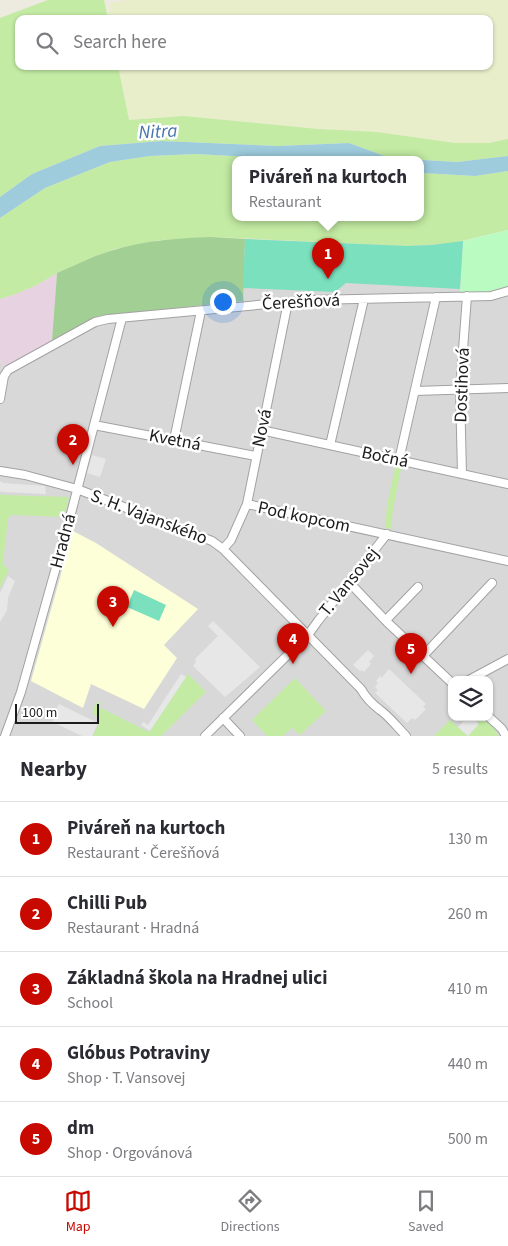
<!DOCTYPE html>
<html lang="en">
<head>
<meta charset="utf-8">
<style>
  :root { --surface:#fff; --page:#f7f7f7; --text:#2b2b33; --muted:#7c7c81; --line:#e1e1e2; --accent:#c70900 }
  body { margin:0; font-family:"Source Sans 3",sans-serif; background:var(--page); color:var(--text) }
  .controls { position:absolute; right:15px; bottom:15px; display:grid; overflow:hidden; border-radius:10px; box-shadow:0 1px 4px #0004 }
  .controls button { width:45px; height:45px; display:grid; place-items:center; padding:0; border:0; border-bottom:1px solid var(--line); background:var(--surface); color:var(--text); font:25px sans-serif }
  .scale { position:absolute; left:15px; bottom:12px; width:84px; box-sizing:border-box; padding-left:5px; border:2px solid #1b1b1b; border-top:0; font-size:14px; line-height:18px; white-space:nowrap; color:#1b1b1b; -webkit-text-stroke:4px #fff; paint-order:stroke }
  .you { position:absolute; left:222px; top:301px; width:18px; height:18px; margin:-12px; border:4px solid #fff; border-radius:50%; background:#1a73e8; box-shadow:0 0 0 8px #1a73e833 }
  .badge { display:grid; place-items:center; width:32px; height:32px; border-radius:50%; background:var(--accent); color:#fff; font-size:16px; font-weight:700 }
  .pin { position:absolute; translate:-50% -41px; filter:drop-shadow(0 1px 2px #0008) }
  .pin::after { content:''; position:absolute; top:26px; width:18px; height:15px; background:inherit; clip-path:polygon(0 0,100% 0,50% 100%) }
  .popup { position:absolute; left:232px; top:156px; width:192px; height:65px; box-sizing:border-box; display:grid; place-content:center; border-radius:10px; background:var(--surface); filter:drop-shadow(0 1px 4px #0005); font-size:16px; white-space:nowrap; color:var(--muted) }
  .popup b { font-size:19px; color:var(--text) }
  .popup::after { content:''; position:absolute; left:50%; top:100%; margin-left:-10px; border:10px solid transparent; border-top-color:var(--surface) }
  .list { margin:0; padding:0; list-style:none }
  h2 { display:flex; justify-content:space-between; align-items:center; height:65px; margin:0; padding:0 20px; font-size:21px }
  h2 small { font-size:16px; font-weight:400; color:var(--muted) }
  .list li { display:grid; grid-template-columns:32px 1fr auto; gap:15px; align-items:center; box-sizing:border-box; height:75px; padding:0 20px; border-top:1px solid var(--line) }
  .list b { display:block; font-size:19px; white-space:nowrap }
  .list p { margin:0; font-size:16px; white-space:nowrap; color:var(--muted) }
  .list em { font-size:16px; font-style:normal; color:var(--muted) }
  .icon { flex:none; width:28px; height:28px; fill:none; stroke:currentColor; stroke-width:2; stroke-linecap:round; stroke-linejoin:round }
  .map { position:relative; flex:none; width:508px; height:736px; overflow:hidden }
  .search { position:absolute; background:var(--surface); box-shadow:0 1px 4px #0004; left:15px; right:15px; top:15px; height:55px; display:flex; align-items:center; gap:12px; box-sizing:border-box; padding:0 18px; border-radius:10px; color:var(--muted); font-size:19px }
  .sheet { height:440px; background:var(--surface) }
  nav { display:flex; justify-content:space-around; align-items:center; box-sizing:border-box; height:70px; border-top:1px solid var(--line); background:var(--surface); font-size:14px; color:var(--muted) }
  nav a { display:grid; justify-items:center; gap:2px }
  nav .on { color:var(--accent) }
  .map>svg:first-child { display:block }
  .residential { fill:#d9d8d8; fill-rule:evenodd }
  .industrial { fill:#e7d2e2 }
  .education { fill:#fdffd8 }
  .farmland { fill:#e9eeca }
  .grass { fill:#c3eba3 }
  .forest { fill:#a2cf93 }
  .park { fill:#bafbc2 }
  .pitch { fill:#7ae0be }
  .parking { fill:#e7e7e7 }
  .water { fill:#9eccdd }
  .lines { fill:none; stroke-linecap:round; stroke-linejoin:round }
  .minor-casing { stroke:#a2a2a2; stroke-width:10 }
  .minor { stroke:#fff; stroke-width:8 }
  .labels { text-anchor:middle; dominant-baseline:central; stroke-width:5; stroke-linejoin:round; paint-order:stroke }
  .street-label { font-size:18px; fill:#1b1b1b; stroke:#fff }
  .water-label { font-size:19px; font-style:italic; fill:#4575ad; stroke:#fff }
</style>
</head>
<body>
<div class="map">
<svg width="508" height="736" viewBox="0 0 508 736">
  <rect width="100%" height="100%" fill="#edeae0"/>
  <path class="residential" d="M245,239L367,244L453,243L463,241L460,294L508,288V736H0V360L4,367L52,340L99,316L242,301ZM452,680H489V717H452Z"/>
  <path class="industrial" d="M57,273L52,340L4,367L0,360V299L13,295L37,285Z"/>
  <path class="education" d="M73,531L96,543L198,609L164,645L177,658L144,709L91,684L83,708L31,681Z"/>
  <path class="farmland" d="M127,0H508V139L489,143H455L377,132L318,129L184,116L129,120L118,66H489V19H108L107,15L111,3Z"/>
  <path class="grass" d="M48,0H104L108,19H19V66H118L129,120L184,116L318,129L377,132L455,143H489L508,139V156L457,162L390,158L349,143L278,146L161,141L100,146L32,174L0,197V18Z
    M196,154L269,158L293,160H235V218H420L421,173L475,176L508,171V230L453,243L407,246L211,237L160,240L115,249L93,257L57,273L37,285L13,295L0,299V218L45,188L110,162L150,156Z
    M396,463L402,464L393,509L391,529L385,528L387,505Z
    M0,494L2,495L69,497L64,517L11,515L8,519L3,564L9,570L0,588Z
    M188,674L206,692L161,736H93L99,723L97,717L93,714C92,709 95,702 101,702L99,707L149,732Z
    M295,678L326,711L300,735L292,728L283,736H267L252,720Z
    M450,720L468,736H434Z
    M478,720L492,723L497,733V736H468L479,724L477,722Z"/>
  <path class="forest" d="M211,237L245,239L243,301L99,316L52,340L57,273C69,268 81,262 93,257C130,242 171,238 211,237Z"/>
  <path class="park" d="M508,230V288L492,292L460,295L463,241Z"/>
  <path class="pitch" d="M245,239L407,246L432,245L463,241L460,289L346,283L335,292L243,288Z
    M134,590L166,605L159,621L127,607Z"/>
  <path class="parking" d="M92,455L106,459L100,477L87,473Z
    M0,481L3,483L45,486L46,494L2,492L0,491Z
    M8,576L15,581L8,598L7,610L0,622V593Z
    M213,621L260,667L225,697L193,666L196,662L195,659L218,636L208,626Z
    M368,650L374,656L369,662L371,664L364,672L362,670L360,671L353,665Z
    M389,669L426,704L423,707L426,709L415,720L412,718L407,723L375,693L378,690L375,687L378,683L376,681L380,676L383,678V676Z
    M181,674L186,677L150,731L141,725L143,722L148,725Z
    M59,704L98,723L92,736H82L53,722L55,713Z
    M467,717H472L479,724L468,736L458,727Z"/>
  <path class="water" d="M161,141L278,146L349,143L390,158L457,162L508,156V171L475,176L421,173L420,160H293L269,158L196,154L150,156L110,162L45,188L0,218V197L32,174L100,146Z"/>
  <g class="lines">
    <g class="minor-casing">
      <path id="minor" d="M415,391L508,388
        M0,399L4,376L8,370L95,322L108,319L311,300L491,296L508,291
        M94,425L256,456
        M261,430L508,484
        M174,440L201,311
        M330,445L364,299
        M399,460L436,297
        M0,471L25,475L77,489L212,541L223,549L361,689C366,698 372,704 380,710C389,716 398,728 406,736
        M462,474L460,390L467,296
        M247,504L508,561
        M223,549L231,540L247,504L288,302
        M349,582L387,622L452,683
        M386,620L418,587
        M423,656L492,583
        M469,680L508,659
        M489,717L502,729L506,736
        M223,718L240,736
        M5,736L21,692L69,521L122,318
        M205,736L308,635L318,621L387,534"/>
    </g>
    <use href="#minor" class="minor"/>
  </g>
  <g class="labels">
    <g class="street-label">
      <text transform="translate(301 302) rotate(-3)">Čerešňová</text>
      <text transform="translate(462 385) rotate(-88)">Dostihová</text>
      <text transform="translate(262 428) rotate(-78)">Nová</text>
      <text transform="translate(175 440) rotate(11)">Kvetná</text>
      <text transform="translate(385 457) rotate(12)">Bočná</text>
      <text transform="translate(149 517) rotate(21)">S. H. Vajanského</text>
      <text transform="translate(304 517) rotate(12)">Pod kopcom</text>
      <text transform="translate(63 541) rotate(-75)">Hradná</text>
      <text transform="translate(349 582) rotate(-51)">T. Vansovej</text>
    </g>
    <g class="water-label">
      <text transform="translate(158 132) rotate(-3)">Nitra</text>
    </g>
  </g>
</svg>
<div class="controls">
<button><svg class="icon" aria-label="layers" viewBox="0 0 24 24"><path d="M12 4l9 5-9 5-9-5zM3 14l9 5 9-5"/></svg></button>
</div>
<div class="scale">100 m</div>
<div class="you"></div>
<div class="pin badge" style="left:328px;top:279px">1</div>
<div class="popup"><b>Piváreň na kurtoch</b>Restaurant</div>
<div class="pin badge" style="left:73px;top:465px">2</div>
<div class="pin badge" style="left:113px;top:627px">3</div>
<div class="pin badge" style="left:293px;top:664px">4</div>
<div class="pin badge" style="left:411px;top:674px">5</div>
<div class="search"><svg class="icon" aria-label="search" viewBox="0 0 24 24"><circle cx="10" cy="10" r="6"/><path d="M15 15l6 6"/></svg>Search here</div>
</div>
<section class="sheet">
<h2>Nearby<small>5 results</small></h2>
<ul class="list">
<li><span class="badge">1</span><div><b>Piváreň na kurtoch</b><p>Restaurant · Čerešňová</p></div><em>130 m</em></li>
<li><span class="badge">2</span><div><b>Chilli Pub</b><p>Restaurant · Hradná</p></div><em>260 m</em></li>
<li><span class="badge">3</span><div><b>Základná škola na Hradnej ulici</b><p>School</p></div><em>410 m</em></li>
<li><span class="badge">4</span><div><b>Glóbus Potraviny</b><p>Shop · T. Vansovej</p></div><em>440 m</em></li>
<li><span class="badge">5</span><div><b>dm</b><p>Shop · Orgovánová</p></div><em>500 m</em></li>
</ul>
</section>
<nav>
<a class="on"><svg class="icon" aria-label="map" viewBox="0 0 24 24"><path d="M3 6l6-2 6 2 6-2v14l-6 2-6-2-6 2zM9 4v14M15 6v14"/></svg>Map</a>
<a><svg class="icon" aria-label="directions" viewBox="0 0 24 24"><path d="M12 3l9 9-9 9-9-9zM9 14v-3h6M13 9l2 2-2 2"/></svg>Directions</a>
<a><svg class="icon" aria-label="saved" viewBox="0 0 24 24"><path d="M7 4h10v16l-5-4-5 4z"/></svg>Saved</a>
</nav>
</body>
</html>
